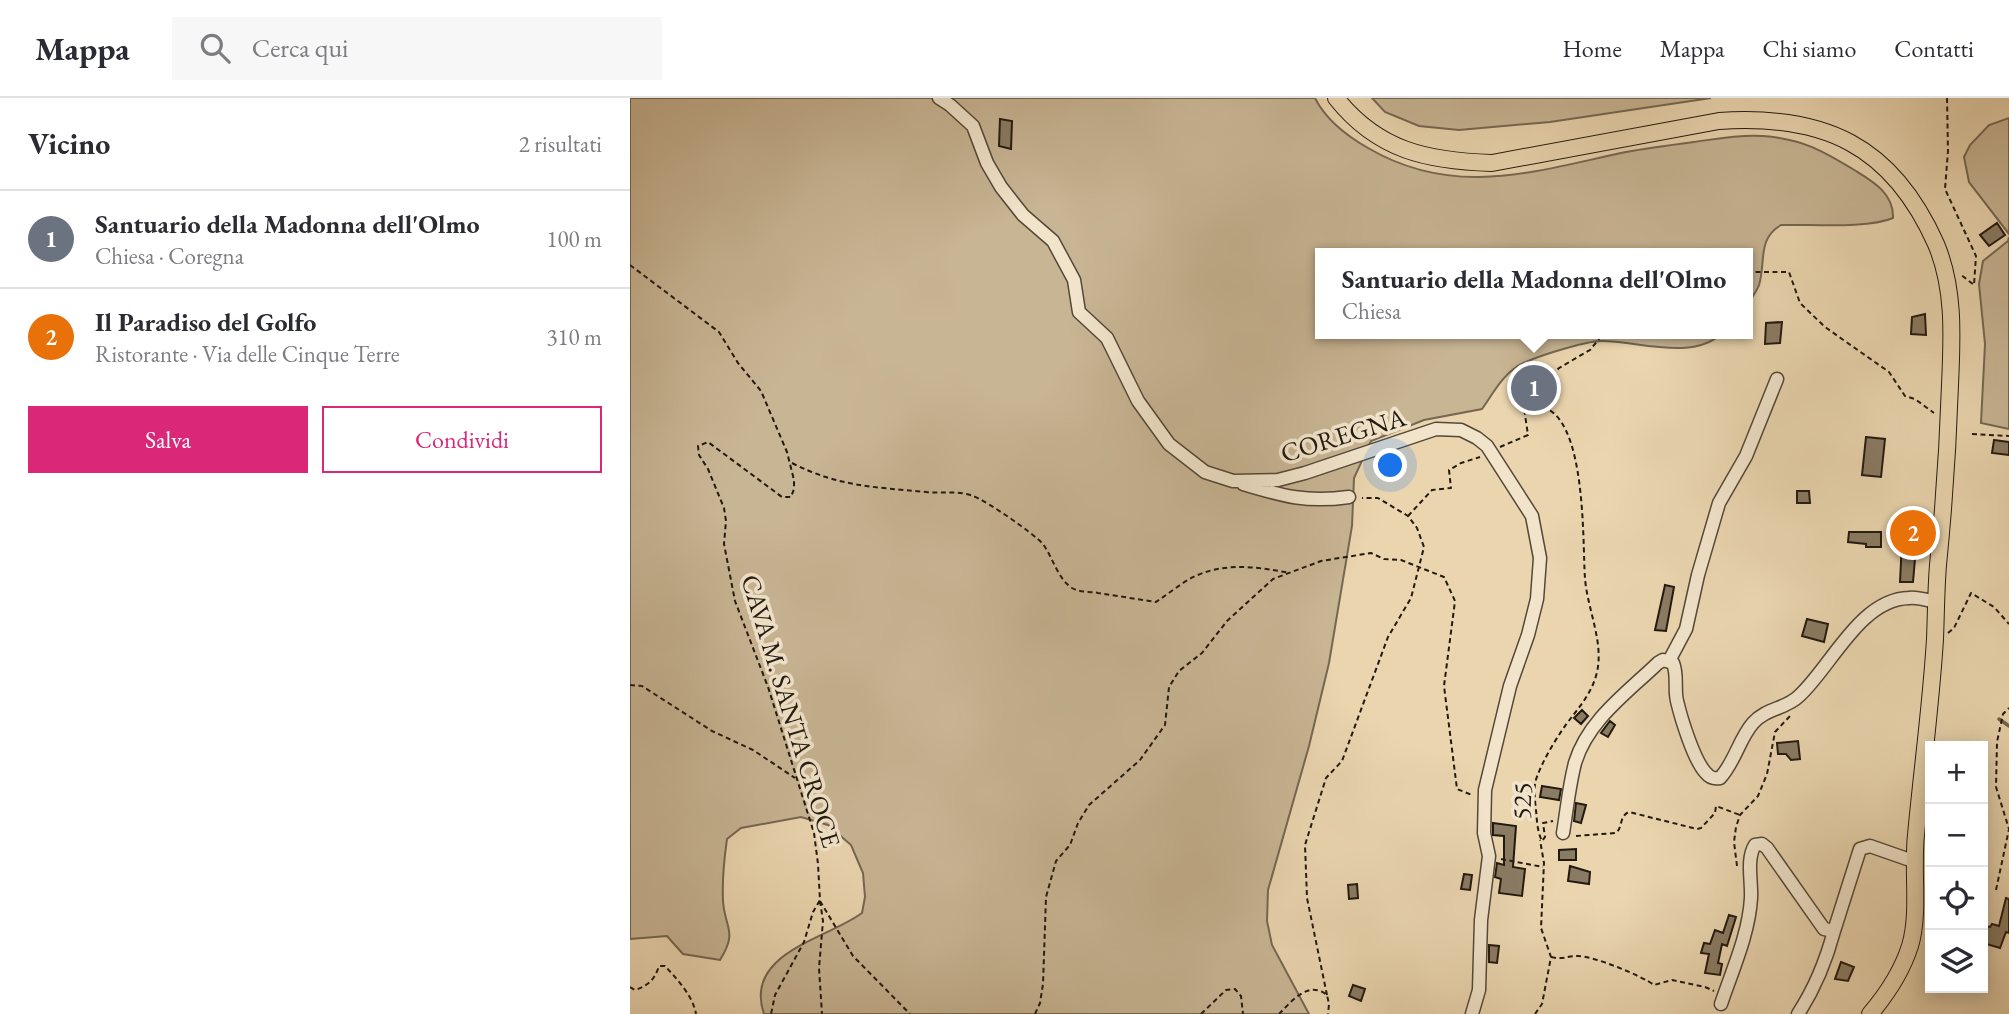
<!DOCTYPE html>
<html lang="it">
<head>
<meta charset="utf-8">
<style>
  :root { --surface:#fff; --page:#f7f7f7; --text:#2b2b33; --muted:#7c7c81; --line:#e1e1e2; --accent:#db2777 }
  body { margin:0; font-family:"EB Garamond",serif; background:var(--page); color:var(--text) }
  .controls { position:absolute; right:21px; bottom:21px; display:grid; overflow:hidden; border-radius:0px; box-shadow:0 4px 18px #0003 }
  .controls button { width:63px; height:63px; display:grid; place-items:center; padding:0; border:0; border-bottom:2px solid var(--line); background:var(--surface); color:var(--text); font:35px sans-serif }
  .you { position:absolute; left:761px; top:368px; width:24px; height:24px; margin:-18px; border:5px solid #fff; border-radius:50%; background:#1a73e8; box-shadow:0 0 0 10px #1a73e833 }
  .badge { display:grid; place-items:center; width:46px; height:46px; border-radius:50%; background:var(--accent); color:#fff; font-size:23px; font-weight:700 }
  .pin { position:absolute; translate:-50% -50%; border:4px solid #fff; box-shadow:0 2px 7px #0006 }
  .popup { position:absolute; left:685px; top:150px; width:438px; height:91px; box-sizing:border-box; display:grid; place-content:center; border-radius:0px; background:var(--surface); filter:drop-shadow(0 2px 5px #0005); font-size:23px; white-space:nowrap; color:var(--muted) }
  .popup b { font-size:26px; color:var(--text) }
  .popup::after { content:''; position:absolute; left:50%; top:100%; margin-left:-14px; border:14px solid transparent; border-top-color:var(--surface) }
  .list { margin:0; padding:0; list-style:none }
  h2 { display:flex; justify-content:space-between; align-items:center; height:91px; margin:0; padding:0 28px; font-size:30px }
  h2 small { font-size:23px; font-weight:400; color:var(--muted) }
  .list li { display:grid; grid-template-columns:46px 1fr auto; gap:21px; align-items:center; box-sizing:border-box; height:98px; padding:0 28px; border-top:2px solid var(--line) }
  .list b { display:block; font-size:26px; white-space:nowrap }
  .list p { margin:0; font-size:23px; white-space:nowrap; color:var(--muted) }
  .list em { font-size:23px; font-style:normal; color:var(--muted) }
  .actions { display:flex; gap:14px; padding:21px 28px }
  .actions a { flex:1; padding:16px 0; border:2px solid var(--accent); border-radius:0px; text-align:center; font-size:24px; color:var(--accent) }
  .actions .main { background:var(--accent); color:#fff }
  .icon { flex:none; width:38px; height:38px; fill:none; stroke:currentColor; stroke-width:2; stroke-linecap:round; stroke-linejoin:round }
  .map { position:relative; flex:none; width:1379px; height:916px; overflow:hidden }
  header { display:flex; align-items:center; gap:42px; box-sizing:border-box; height:98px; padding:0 35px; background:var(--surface); border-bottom:2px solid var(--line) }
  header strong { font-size:33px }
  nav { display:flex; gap:38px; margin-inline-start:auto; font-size:24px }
  .search { width:490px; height:63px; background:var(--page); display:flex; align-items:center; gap:18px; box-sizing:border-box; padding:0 24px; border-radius:0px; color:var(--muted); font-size:26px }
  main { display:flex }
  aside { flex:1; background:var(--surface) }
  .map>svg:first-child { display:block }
  .green { fill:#c8b594; stroke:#756752; stroke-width:2 }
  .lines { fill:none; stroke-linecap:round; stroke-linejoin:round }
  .stream { stroke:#71634f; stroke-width:3.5 }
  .building { fill:#8a7b63; stroke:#221910; stroke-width:2 }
  .minor-casing { stroke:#544838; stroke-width:15 }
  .major-casing { stroke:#221910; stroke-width:18 }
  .path { stroke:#221910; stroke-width:2; stroke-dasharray:5 3.5; stroke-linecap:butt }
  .minor { stroke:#f1e4cb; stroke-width:12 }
  .major { stroke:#ead5af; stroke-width:16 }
  .labels { text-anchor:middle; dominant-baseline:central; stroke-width:7; stroke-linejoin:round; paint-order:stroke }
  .street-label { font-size:26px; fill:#221910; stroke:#f1e4cb }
</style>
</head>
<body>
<header>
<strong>Mappa</strong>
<div class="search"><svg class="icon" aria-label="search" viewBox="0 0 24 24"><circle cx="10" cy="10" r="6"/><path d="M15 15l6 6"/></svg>Cerca qui</div>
<nav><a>Home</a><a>Mappa</a><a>Chi siamo</a><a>Contatti</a></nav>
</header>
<main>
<aside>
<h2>Vicino<small>2 risultati</small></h2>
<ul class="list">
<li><span class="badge" style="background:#6b7280">1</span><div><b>Santuario della Madonna dell'Olmo</b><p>Chiesa · Coregna</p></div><em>100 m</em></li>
<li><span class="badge" style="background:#e8710a">2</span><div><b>Il Paradiso del Golfo</b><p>Ristorante · Via delle Cinque Terre</p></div><em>310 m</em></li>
</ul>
<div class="actions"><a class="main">Salva</a><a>Condividi</a></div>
</aside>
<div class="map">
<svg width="1379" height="916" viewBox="0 0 1379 916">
  <rect width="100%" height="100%" fill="#ead5af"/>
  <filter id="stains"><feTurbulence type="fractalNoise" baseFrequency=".00286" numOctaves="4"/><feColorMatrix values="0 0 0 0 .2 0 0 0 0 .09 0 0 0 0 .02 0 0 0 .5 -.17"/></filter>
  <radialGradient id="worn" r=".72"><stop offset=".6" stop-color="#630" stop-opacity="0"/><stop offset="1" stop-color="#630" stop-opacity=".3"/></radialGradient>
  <path class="green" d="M0,0H685C696,22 717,38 738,50C825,101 905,73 996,54C1018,50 1041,47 1064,44C1086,41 1111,36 1133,38C1173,41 1193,53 1226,73C1244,84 1264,96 1263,120C1237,131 1181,126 1151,127C1127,141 1136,164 1129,187C1127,193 1121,200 1118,206V155H690V236H1091C1062,263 1007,243 972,243C956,243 898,260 885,270C871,280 862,297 852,311L794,322L741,343L724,380L722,428L699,565L679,648L638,792L637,823L642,847L679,916H134C113,855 197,841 232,815L235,799L233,775L221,747L198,727L171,719L111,730L97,741C94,762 92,782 93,803C95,831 108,833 90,862L53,856L37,838L0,841Z
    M742,0H1081L920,24L829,32L789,28L755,14Z
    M1379,20V136L1339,84L1334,59L1340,47L1359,27Z
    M1379,139V331L1351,325L1355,246L1349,186L1353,163L1378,143Z"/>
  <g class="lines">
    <path class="stream" d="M1369,621L1379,628"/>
  </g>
  <path class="building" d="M370,21L382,23L381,51L369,48Z
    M1367,125L1375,137L1359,148L1350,137Z
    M1295,216L1296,237L1281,236L1282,219Z
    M1152,224L1150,245L1135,246L1136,225Z
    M908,275L920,291L901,305L891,303L889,301L888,290Z
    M1236,339L1255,341L1251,379L1232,377Z
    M1364,342L1379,344V357L1362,355Z
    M1167,393H1179L1180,405H1167Z
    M1273,424L1288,425L1283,484H1270Z
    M1219,434H1251V449H1236V446L1218,444Z
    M1035,487L1044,489L1036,533L1025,532Z
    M1177,521L1198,526L1194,544L1172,538Z
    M952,612L958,618L951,626L944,620Z
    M980,623L985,627L978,639L971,635Z
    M1168,643L1170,661L1161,662L1156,656H1148L1147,645Z
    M912,688L931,691L929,702L910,699Z
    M946,705L956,707L951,725L944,723Z
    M863,725L886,728L883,769L895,771L892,798L869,795L871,781L865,779L867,765L874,767V738L863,737Z
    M946,751V762H929V752Z
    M940,768L960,774L959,786L938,783Z
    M834,776L842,777L840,792L831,791Z
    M727,786L728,800L719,801L718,787Z
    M1376,800L1379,801V835L1376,834L1370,850L1353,845V833L1355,828L1360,829L1362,826L1369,828Z
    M1099,817L1106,819L1097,848L1092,846L1088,865L1092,866L1090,877L1075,875L1079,856L1071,855L1074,845L1080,846L1085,832L1093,835Z
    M859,847L869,848L867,865L859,864Z
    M1211,864L1224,869L1218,883L1205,881Z
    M723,887L735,891L731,903L719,898Z"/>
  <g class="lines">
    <g class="minor-casing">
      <path id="minor" d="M309,0L320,7L343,28L357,65L371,89L393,117L423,143L444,182L449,214L477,240L508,303L539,346L575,374L603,383L648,382L675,375L806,331L831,332L847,340L857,348L902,418L910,460L907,501L898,537L880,588L855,692L854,735L859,758L851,822L849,892L842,916
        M613,386C653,398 677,405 719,399
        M1039,563L1056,531L1068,477L1089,405L1116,358L1147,281
        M933,735C937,711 939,688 945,665C958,622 998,594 1028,565L1033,562L1043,565C1048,577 1044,591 1047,603C1051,620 1064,663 1076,675C1080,680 1084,681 1090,680C1105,664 1109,641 1123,625C1136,610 1156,611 1169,598C1201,569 1230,501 1279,500C1287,499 1297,502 1305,504
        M1091,906C1102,873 1119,836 1121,800C1122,784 1116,761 1125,747L1132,746L1137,750L1194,831L1204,833L1230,751L1240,748L1283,763
        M1168,916C1185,890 1196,863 1204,833"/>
    </g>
    <g class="major-casing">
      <path id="major" d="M706,0C748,53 798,63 862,65L1089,23C1194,16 1262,47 1306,146C1325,191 1322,240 1320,287C1318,347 1314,407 1308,467C1306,492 1306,517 1305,541C1301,607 1292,672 1286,737C1282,772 1290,815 1280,848C1272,873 1257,896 1240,916"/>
    </g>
    <path class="path" d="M1317,0L1318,53L1315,91L1346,158L1344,187L1330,176
      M0,167L89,234L108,265L131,293L157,354L164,382V391L161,399H152L78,344L68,348L69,357L78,371L94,410L96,423L94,446L105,503L138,589L184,735L188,766L190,802L183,814L174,844L145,897L141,916
      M1118,177L1122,174H1159L1170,205L1195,229L1259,274L1275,298L1285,301L1304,315
      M917,309L925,289L921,278L929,270L960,252L973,236
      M1342,336L1379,338
      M870,349L898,337L894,310C959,289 952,446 955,480C957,510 974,544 967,574C963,592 952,606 941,620C929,635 910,666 905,685C904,694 905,703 906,712C907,722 907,733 912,743L915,739L913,725L923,723
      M162,365C209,389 245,389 296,394C312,396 327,392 343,398C357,403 403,435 413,446C423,460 428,481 442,490C451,495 459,493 468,495C487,498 507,501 526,504C535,498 544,491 553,485C586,463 623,468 660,475
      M778,418L802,392L821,390L819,372L831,365L850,359
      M1318,535L1324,530L1341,495L1364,509L1379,526
      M0,587L12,588L82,633L123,652L165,680
      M946,738L986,735C993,729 989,718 999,714L1067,731L1071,730L1085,715L1086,708L1110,717
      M871,761L913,769
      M1107,768L1104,744L1106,729L1110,717L1128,698L1137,676L1145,634L1160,618
      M1366,792L1379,731L1366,689L1367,644L1373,616L1379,610
      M190,803L223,858L280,916
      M190,803L193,823L189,870L192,916
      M921,859C934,862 936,858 948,858C964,858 1012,878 1024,887L1042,882L1075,889L1084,893
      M0,889L5,892C18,888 25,881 29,868H35C47,881 63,898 66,916
      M697,897L677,800L675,747L696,680L712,663L758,539L781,500L794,449L787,430L778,418L748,400H732
      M405,916L410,905L413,886L416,799L426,763L440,747L448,725L459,707L510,662L535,627L539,589L549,573L572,555L597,523L643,481L691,463L741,455L754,461L771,462L814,479L825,503L814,588L827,691L842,697
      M571,916L596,892L605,891L611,898L613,916
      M649,916C662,903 678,882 697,897L699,906L698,916
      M905,916L912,906L921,859L911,830L914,765L910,742"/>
    <use href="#minor" class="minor"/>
    <use href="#major" class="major"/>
  </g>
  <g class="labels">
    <g class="street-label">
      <text transform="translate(713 337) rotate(-17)">COREGNA</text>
      <text transform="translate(161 613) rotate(73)">CAVA M. SANTA CROCE</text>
      <text transform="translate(892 703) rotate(-88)">525</text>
    </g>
  </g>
  <rect width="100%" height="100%" filter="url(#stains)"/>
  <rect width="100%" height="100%" fill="url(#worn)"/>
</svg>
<div class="controls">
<button>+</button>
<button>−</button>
<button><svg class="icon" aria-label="locate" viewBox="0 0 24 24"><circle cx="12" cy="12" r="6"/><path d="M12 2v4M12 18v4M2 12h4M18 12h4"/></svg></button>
<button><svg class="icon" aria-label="layers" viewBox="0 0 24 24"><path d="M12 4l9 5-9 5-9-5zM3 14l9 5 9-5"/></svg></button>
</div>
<div class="you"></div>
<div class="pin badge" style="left:904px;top:290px;background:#6b7280">1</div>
<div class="popup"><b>Santuario della Madonna dell'Olmo</b>Chiesa</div>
<div class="pin badge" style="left:1283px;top:435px;background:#e8710a">2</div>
</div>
</main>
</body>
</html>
